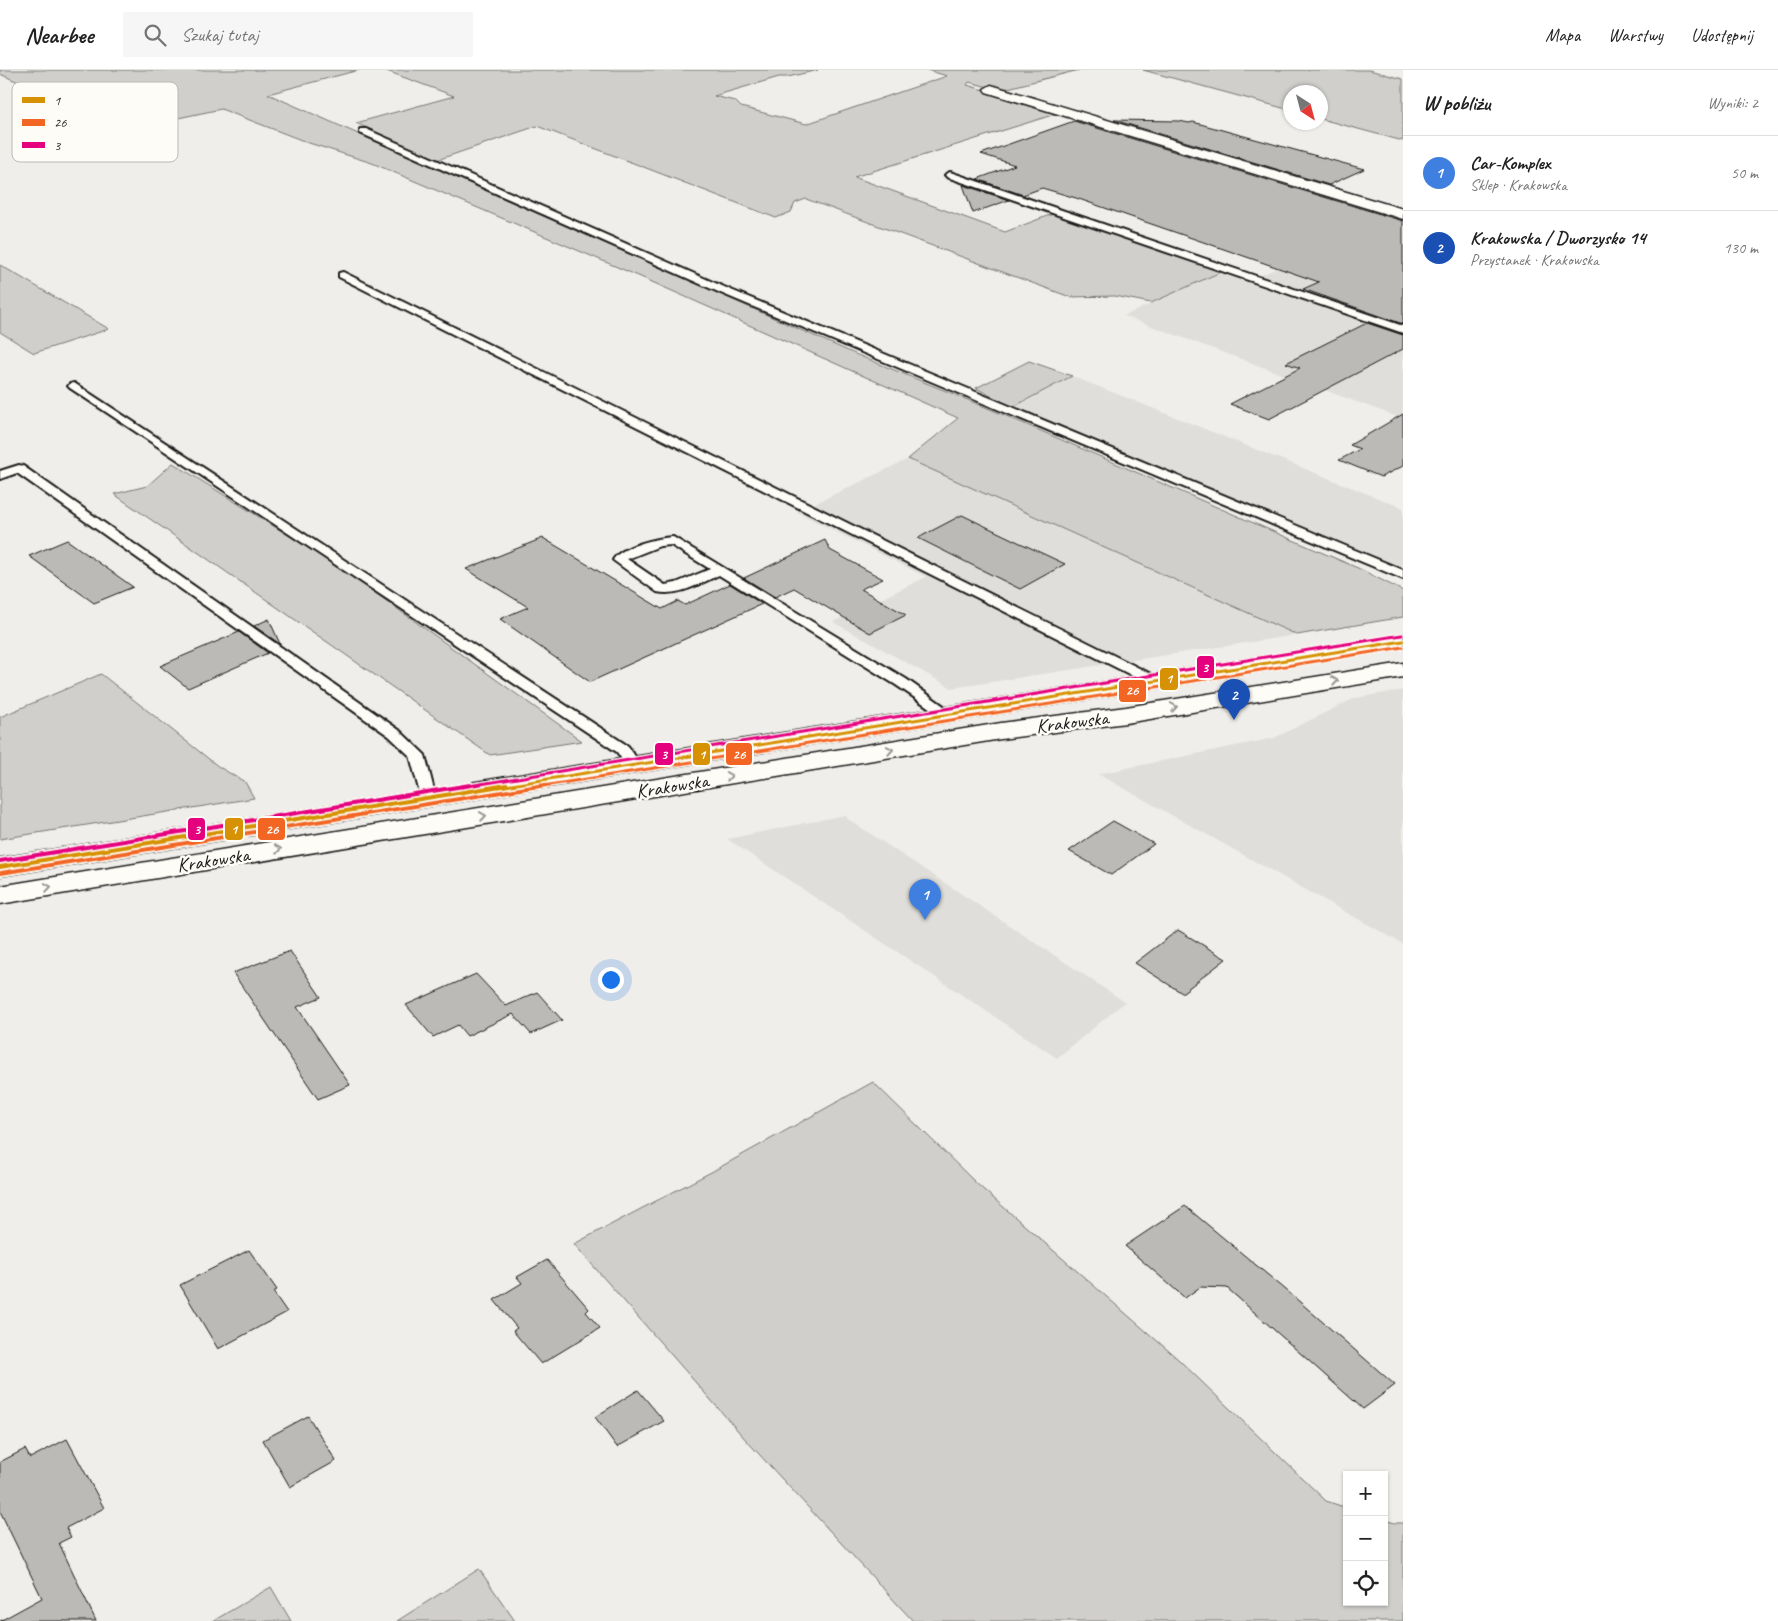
<!DOCTYPE html>
<html lang="pl">
<head>
<meta charset="utf-8">
<style>
  :root { --surface:#fff; --page:#f6f6f6; --text:#222; --muted:#767676; --line:#e0e0e0; --accent:#111827 }
  body { margin:0; font-family:Caveat,sans-serif; background:var(--page); color:var(--text) }
  .controls { position:absolute; right:15px; bottom:15px; display:grid; overflow:hidden; border-radius:0px; box-shadow:0 1px 4px #0004 }
  .controls button { width:45px; height:45px; display:grid; place-items:center; padding:0; border:0; border-bottom:1px solid var(--line); background:var(--surface); color:var(--text); font:25px sans-serif }
  .compass { position:absolute; left:1283px; top:15px; width:45px; height:45px; border-radius:50%; background:var(--surface); box-shadow:0 1px 4px #0004; rotate:144deg }
  .you { position:absolute; left:610px; top:909px; width:18px; height:18px; margin:-12px; border:4px solid #fff; border-radius:50%; background:#1a73e8; box-shadow:0 0 0 8px #1a73e833 }
  .badge { display:grid; place-items:center; width:32px; height:32px; border-radius:50%; background:var(--accent); color:#fff; font-size:16px; font-weight:700 }
  .pin { position:absolute; translate:-50% -41px; filter:drop-shadow(0 1px 2px #0008) }
  .pin::after { content:''; position:absolute; top:26px; width:18px; height:15px; background:inherit; clip-path:polygon(0 0,100% 0,50% 100%) }
  .list { margin:0; padding:0; list-style:none }
  h2 { display:flex; justify-content:space-between; align-items:center; height:65px; margin:0; padding:0 20px; font-size:21px }
  h2 small { font-size:16px; font-weight:400; color:var(--muted) }
  .list li { display:grid; grid-template-columns:32px 1fr auto; gap:15px; align-items:center; box-sizing:border-box; height:75px; padding:0 20px; border-top:1px solid var(--line) }
  .list b { display:block; font-size:19px; white-space:nowrap }
  .list p { margin:0; font-size:16px; white-space:nowrap; color:var(--muted) }
  .list em { font-size:16px; font-style:normal; color:var(--muted) }
  .icon { flex:none; width:28px; height:28px; fill:none; stroke:currentColor; stroke-width:2; stroke-linecap:round; stroke-linejoin:round }
  .map { position:relative; flex:none; width:1403px; height:1551px; overflow:hidden }
  header { display:flex; align-items:center; gap:30px; box-sizing:border-box; height:70px; padding:0 25px; background:var(--surface); border-bottom:1px solid var(--line) }
  header strong { font-size:24px }
  nav { display:flex; gap:28px; margin-inline-start:auto; font-size:18px }
  .search { width:350px; height:45px; background:var(--page); display:flex; align-items:center; gap:12px; box-sizing:border-box; padding:0 18px; border-radius:0px; color:var(--muted); font-size:19px }
  main { display:flex }
  aside { flex:1; background:var(--surface) }
  .map>svg:first-child { display:block }
  .built { fill:#e0deda }
  .green { fill:#d0cfcc; stroke:#767674 }
  .building { fill:#bbbab6; stroke:#1c1c1c }
  .lines { fill:none; stroke-linecap:round; stroke-linejoin:round }
  .service-casing { stroke:#1c1c1c; stroke-width:4 }
  .minor-casing { stroke:#1c1c1c; stroke-width:3 }
  .primary-casing { stroke:#1c1c1c; stroke-width:3 }
  .service { fill:#fdfcf7; fill-rule:evenodd }
  .minor { fill:#fdfcf7; fill-rule:evenodd }
  .primary { fill:#fdfcf7; fill-rule:evenodd }
  .bus-1-far1-casing { stroke:#fdfcf7; stroke-width:6 }
  .bus-1-casing { stroke:#fdfcf7; stroke-width:8 }
  .bus-2-far1-casing { stroke:#fdfcf7; stroke-width:6 }
  .bus-2-casing { stroke:#fdfcf7; stroke-width:8 }
  .bus-3-far1-casing { stroke:#fdfcf7; stroke-width:6 }
  .bus-3-casing { stroke:#fdfcf7; stroke-width:8 }
  .bus-1-far1 { stroke:#d69104; stroke-width:3 }
  .bus-1 { stroke:#d69104; stroke-width:4 }
  .bus-2-far1 { stroke:#f26522; stroke-width:3 }
  .bus-2 { stroke:#f26522; stroke-width:4 }
  .bus-3-far1 { stroke:#e5007d; stroke-width:3 }
  .bus-3 { stroke:#e5007d; stroke-width:4 }
  .oneway { stroke:#989794 }
  .labels { text-anchor:middle; dominant-baseline:central; stroke-width:5; stroke-linejoin:round; paint-order:stroke }
  .street-label { font-size:20px; fill:#1c1c1c; stroke:#fdfcf7 }
  .key { fill:#fdfcf7; stroke:#bab9b5; stroke-width:1 }
  .key-label { font-size:14px; fill:#1c1c1c }
  .line-badge { stroke:#fdfcf7; stroke-width:2 }
  .badge-label { font-size:14px; text-anchor:middle; font-weight:bold; fill:#fff }
</style>
</head>
<body>
<header>
<strong>Nearbee</strong>
<div class="search"><svg class="icon" aria-label="search" viewBox="0 0 24 24"><circle cx="10" cy="10" r="6"/><path d="M15 15l6 6"/></svg>Szukaj tutaj</div>
<nav><a>Mapa</a><a>Warstwy</a><a>Udostępnij</a></nav>
</header>
<main>
<div class="map">
<svg width="1403" height="1551" viewBox="0 0 1403 1551">
  <rect width="100%" height="100%" fill="#f0eeea"/>
  <filter id="ink" filterUnits="userSpaceOnUse"><feTurbulence type="fractalNoise" baseFrequency=".02" numOctaves="2"/><feDisplacementMap in="SourceGraphic" scale="10" xChannelSelector="R" yChannelSelector="G"/><feConvolveMatrix kernelMatrix="1 2 1 2 8 2 1 2 1" color-interpolation-filters="sRGB"/></filter>
  <g filter="url(#ink)">
    <path class="built" d="M1323,178L1403,203V349L1124,246L1223,201L1250,210Z
      M1072,306L1403,438V501L1013,337Z
      M908,389L1297,565L952,618L833,552L926,507L797,442Z
      M1403,620V874L1098,704L1274,668L1355,628Z
      M845,745L848,749L1125,932L1057,988L727,769Z"/>
    <path class="green" d="M0,0H359L268,24L855,284L990,339L1360,499L1403,521V547L1297,565L908,389L958,348L643,208L372,93L309,73L221,39L126,59L0,4Z
      M384,0H818L788,7H779L714,26L735,31L741,37L806,54L947,6L927,0H1079L1000,20L969,12L967,15L1059,43L854,107L1005,162L1055,143L1223,201L1151,233L1115,226L1070,227L806,129L795,133L791,142L776,148L537,56L437,90L356,53L454,26Z
      M1143,0H1369L1403,9V71L1321,49L1320,22H1290V40Z
      M0,195L109,259L34,283L0,262Z
      M1029,291L1072,306L1013,337L976,318Z
      M173,393L339,497L582,671L490,685L114,424L147,416Z
      M101,604L219,697L245,712L254,728L0,769V647Z
      M873,1012L977,1114L1178,1289L1326,1431L1347,1438V1532H1384V1450L1395,1453H1403V1551H913L746,1370L574,1174L715,1100Z
      M479,1499L515,1551H397Z
      M271,1517L291,1551H213Z"/>
    <path class="building" d="M1114,50L1179,51L1189,53L1193,52L1364,99L1329,115Z
      M1074,51L1403,151V254L1303,219L1319,212L1076,128L1042,118L1023,125L977,109L1015,95L981,84Z
      M963,115L1009,130L973,143Z
      M1367,253L1403,265V279L1269,349L1230,334L1300,298L1286,293Z
      M1403,344V396L1381,407L1339,390L1360,379L1350,375Z
      M962,445L1016,471L1065,494L1020,519L918,468Z
      M543,468L662,539L678,531L685,535L730,514L762,534L590,612L500,549L528,537L466,499Z
      M67,470L133,517L94,533L29,486Z
      M825,470L830,480L883,509L861,519L906,545L870,563L794,518L775,527L744,508Z
      M269,549L280,574L254,556Z
      M239,562L268,583L188,618L160,596Z
      M1113,751L1154,774L1111,805L1069,781Z
      M1178,860L1226,889L1182,923L1135,893Z
      M290,881L321,927L297,937L350,1015L318,1029L233,903Z
      M476,904L506,936L537,922L562,950L531,964L513,944L467,966L458,955L433,967L406,935Z
      M1185,1136L1286,1220L1395,1315L1363,1339L1227,1218L1200,1217L1185,1228L1125,1176Z
      M249,1180L277,1220L273,1222L287,1242L218,1279L180,1215Z
      M547,1190L589,1239L586,1242L600,1258L541,1294L513,1261L517,1258L494,1230L522,1213L517,1207Z
      M638,1320L664,1351L617,1377L595,1347Z
      M308,1346L336,1391L290,1417L263,1370Z
      M67,1369L104,1438L66,1458L71,1467L59,1473L96,1551H0L42,1528L0,1441V1392L25,1379L30,1388Z"/>
    <g class="lines">
      <g class="service-casing">
        <path id="service" d="M360,59H366L731,220L1403,500V509L723,224L360,63Z
          M950,102L1403,256V263L947,107L945,105Z
          M343,202L1159,608L1161,611L1159,614H1149L339,207V203Z
          M74,313L628,676L641,695L638,698H628L617,682L70,318L68,316L70,314Z
          M19,395L23,396L399,660L425,685L436,728L434,731H422L410,686L389,666L17,403L0,409V401Z
          M673,467L906,609L955,644L953,647H943L896,615L719,505C701,513 678,527 657,522L613,490C621,476 657,468 673,467ZM671,475L710,499L676,513L665,515L627,489L660,476Z"/>
      </g>
      <g class="minor-casing">
        <path id="minor" d="M991,15L1403,139V149L986,22L984,19Z"/>
      </g>
      <g class="primary-casing">
        <path id="primary" d="M1403,564V578L0,806V788Z
          M1403,593V607L1126,653L1001,669L0,834V816L1001,653L1126,637Z"/>
      </g>
      <use href="#service" class="service"/>
      <use href="#minor" class="minor"/>
      <use href="#primary" class="primary"/>
      <g class="bus-1-far1-casing">
        <path id="bus-1-far1" d="M499,717L1403,571"/>
      </g>
      <g class="bus-1-casing">
        <path id="bus-1" d="M0,797L507,715"/>
      </g>
      <g class="bus-2-far1-casing">
        <path id="bus-2-far1" d="M537,717L1403,577"/>
      </g>
      <g class="bus-2-casing">
        <path id="bus-2" d="M1,803L545,715"/>
      </g>
      <g class="bus-3-far1-casing">
        <path id="bus-3-far1" d="M462,717L1402,565"/>
      </g>
      <g class="bus-3-casing">
        <path id="bus-3" d="M0,791L470,715"/>
      </g>
      <use href="#bus-1-far1" class="bus-1-far1"/>
      <use href="#bus-1" class="bus-1"/>
      <use href="#bus-2-far1" class="bus-2-far1"/>
      <use href="#bus-2" class="bus-2"/>
      <use href="#bus-3-far1" class="bus-3-far1"/>
      <use href="#bus-3" class="bus-3"/>
    </g>
    <defs><path id="oneway-chevron" d="M-2-3.5L2.5 0L-2 3.5" fill="none" stroke-width="1.6" stroke-linecap="round" stroke-linejoin="round" transform="scale(1.25)"/></defs>
    <g class="oneway">
      <use href="#oneway-chevron" transform="translate(1335 611) rotate(-9)"/>
      <use href="#oneway-chevron" transform="translate(1174 637) rotate(-9)"/>
      <use href="#oneway-chevron" transform="translate(890 680) rotate(-10)"/>
      <use href="#oneway-chevron" transform="translate(729 706) rotate(-9)"/>
      <use href="#oneway-chevron" transform="translate(483 746) rotate(-9)"/>
      <use href="#oneway-chevron" transform="translate(278 779) rotate(-9)"/>
      <use href="#oneway-chevron" transform="translate(48 817) rotate(-9)"/>
    </g>
  </g>
  <g class="labels">
    <g class="street-label">
      <text transform="translate(1072 652) rotate(-7)">Krakowska</text>
      <text transform="translate(672 716) rotate(-9)">Krakowska</text>
      <text transform="translate(213 790) rotate(-9)">Krakowska</text>
    </g>
  </g>
  <rect x="12" y="12" width="166" height="80" rx="8" class="key"/>
  <rect x="22" y="27" width="23" height="6" fill="#d69104"/>
  <rect x="22" y="49" width="23" height="7" fill="#f26522"/>
  <rect x="22" y="72" width="23" height="6" fill="#e5007d"/>
  <g class="key-label">
    <text x="54" y="35">1</text>
    <text x="54" y="57">26</text>
    <text x="54" y="80">3</text>
  </g>
  <g class="line-badge">
    <rect x="1196" y="585" width="19" height="24" rx="5" fill="#e5007d"/>
    <rect x="1159" y="597" width="20" height="24" rx="5" fill="#d69104"/>
    <rect x="1118" y="609" width="29" height="24" rx="5" fill="#f26522"/>
    <rect x="654" y="672" width="20" height="24" rx="5" fill="#e5007d"/>
    <rect x="692" y="672" width="19" height="24" rx="5" fill="#d69104"/>
    <rect x="725" y="672" width="28" height="24" rx="5" fill="#f26522"/>
    <rect x="187" y="747" width="19" height="24" rx="5" fill="#e5007d"/>
    <rect x="224" y="747" width="20" height="24" rx="5" fill="#d69104"/>
    <rect x="257" y="747" width="29" height="24" rx="5" fill="#f26522"/>
  </g>
  <g class="badge-label">
    <text x="1205" y="602">3</text>
    <text x="1169" y="613">1</text>
    <text x="1132" y="625">26</text>
    <text x="664" y="689">3</text>
    <text x="702" y="689">1</text>
    <text x="739" y="689">26</text>
    <text x="197" y="764">3</text>
    <text x="234" y="764">1</text>
    <text x="272" y="764">26</text>
  </g>
</svg>
<div class="controls">
<button>+</button>
<button>−</button>
<button><svg class="icon" aria-label="locate" viewBox="0 0 24 24"><circle cx="12" cy="12" r="6"/><path d="M12 2v4M12 18v4M2 12h4M18 12h4"/></svg></button>
</div>
<svg class="compass" viewBox="-18 -18 36 36"><path d="M0-13l5 13h-10z" fill="#e53935"/><path d="M0 13l5-13h-10z" fill="#767676"/></svg>
<div class="you"></div>
<div class="pin badge" style="left:925px;top:850px;background:#3f7fe0">1</div>
<div class="pin badge" style="left:1234px;top:650px;background:#1a4fb4">2</div>
</div>
<aside>
<h2>W pobliżu<small>Wyniki: 2</small></h2>
<ul class="list">
<li><span class="badge" style="background:#3f7fe0">1</span><div><b>Car-Komplex</b><p>Sklep · Krakowska</p></div><em>50 m</em></li>
<li><span class="badge" style="background:#1a4fb4">2</span><div><b>Krakowska / Dworzysko 14</b><p>Przystanek · Krakowska</p></div><em>130 m</em></li>
</ul>
</aside>
</main>
</body>
</html>
